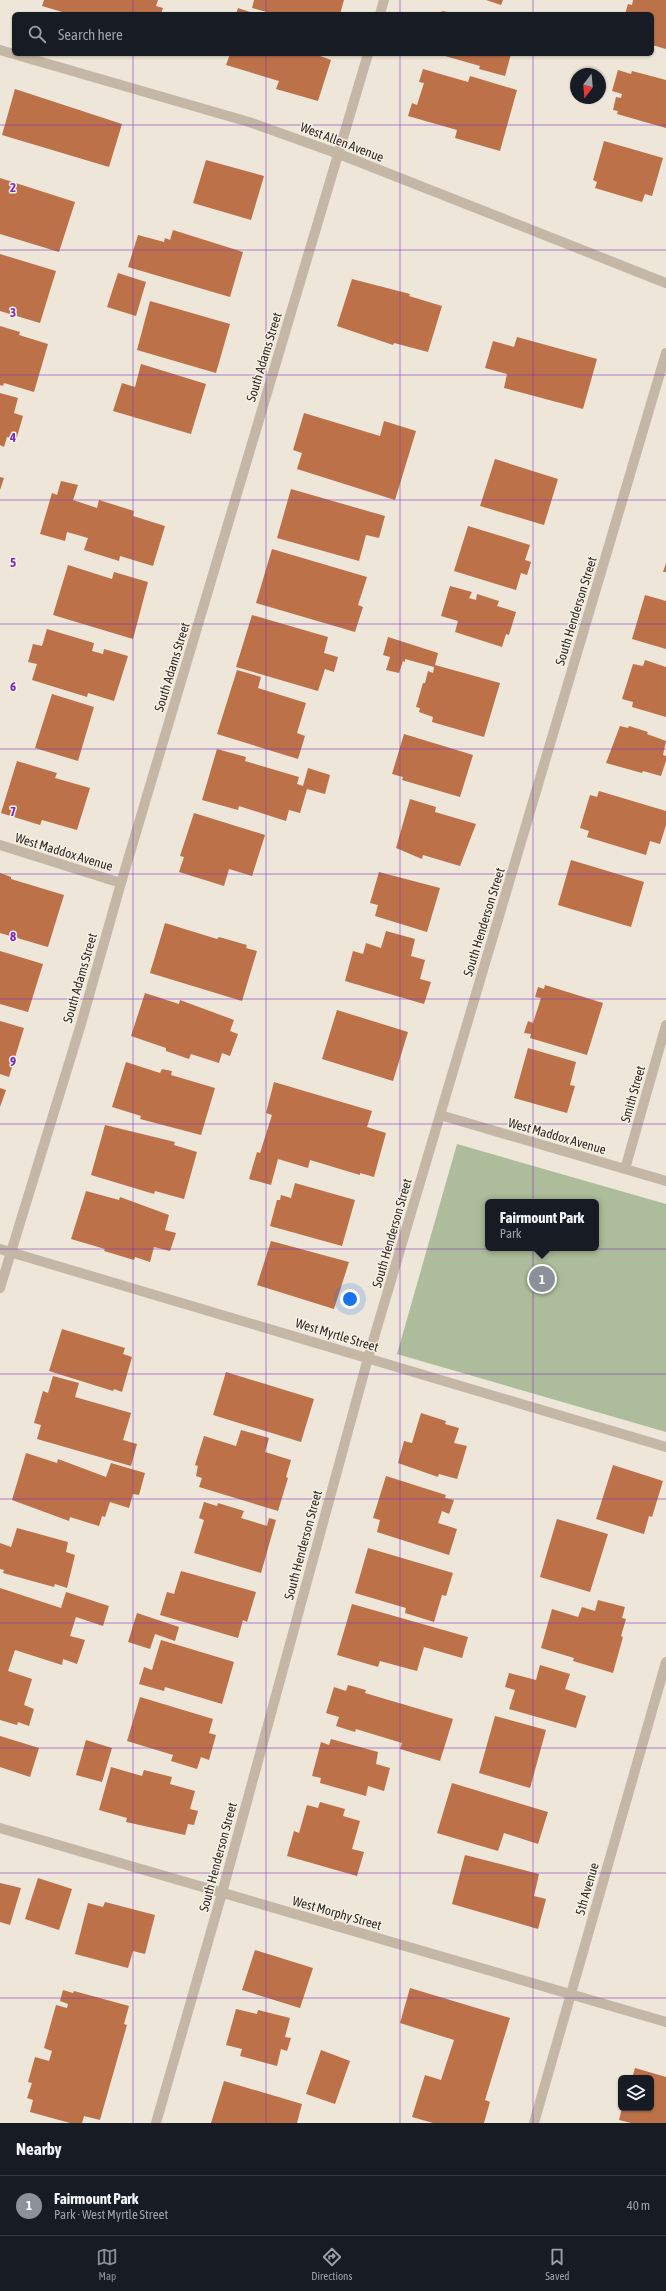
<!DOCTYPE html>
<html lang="en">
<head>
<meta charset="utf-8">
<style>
  :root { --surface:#171b24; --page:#242831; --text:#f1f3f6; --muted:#9ea1a6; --line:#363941; --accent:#8c9099 }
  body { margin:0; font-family:"Asap Condensed",sans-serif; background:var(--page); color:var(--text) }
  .controls { position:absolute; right:12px; bottom:12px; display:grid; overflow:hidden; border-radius:6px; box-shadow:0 1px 3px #0004 }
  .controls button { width:36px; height:36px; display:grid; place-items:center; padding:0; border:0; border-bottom:1px solid var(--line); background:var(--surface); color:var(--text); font:20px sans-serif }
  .compass { position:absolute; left:570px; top:68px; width:36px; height:36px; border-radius:50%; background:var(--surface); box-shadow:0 1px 3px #0004; rotate:196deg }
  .you { position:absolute; left:350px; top:1299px; width:14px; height:14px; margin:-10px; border:3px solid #fff; border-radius:50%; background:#1a73e8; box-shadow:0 0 0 6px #1a73e833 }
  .badge { display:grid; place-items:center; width:26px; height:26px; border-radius:50%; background:var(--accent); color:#fff; font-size:13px; font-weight:700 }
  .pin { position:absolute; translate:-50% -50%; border:2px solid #fff; box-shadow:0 1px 4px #0006 }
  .popup { position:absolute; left:485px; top:1199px; width:114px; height:52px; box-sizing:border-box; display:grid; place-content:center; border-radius:6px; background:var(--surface); filter:drop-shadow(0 1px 3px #0005); font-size:13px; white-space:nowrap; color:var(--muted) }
  .popup b { font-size:15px; color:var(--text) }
  .popup::after { content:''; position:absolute; left:50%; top:100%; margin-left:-8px; border:8px solid transparent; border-top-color:var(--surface) }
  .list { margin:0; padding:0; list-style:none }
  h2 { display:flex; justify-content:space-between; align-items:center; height:52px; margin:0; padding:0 16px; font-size:17px }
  h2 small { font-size:13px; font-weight:400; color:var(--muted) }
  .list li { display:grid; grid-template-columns:26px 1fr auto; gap:12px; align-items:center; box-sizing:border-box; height:60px; padding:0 16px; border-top:1px solid var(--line) }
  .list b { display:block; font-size:15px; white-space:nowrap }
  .list p { margin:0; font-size:13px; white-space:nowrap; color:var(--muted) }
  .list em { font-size:13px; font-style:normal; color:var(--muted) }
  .icon { flex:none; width:22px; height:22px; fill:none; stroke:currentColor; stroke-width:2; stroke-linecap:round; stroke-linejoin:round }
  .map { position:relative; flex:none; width:666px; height:2123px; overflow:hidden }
  .search { position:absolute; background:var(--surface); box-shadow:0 1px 3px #0004; left:12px; right:12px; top:12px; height:44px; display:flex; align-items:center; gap:10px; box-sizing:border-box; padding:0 14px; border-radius:6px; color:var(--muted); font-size:15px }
  .sheet { height:112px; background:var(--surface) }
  nav { display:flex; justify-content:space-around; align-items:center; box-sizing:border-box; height:56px; border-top:1px solid var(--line); background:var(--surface); font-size:11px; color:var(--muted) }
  nav a { display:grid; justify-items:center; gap:2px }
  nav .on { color:var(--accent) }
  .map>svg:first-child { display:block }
  .green { fill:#adbc9a; fill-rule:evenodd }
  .building { fill:#bc7149 }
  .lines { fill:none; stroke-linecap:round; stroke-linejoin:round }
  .street { stroke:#c5b7a6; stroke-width:10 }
  .grid { fill:none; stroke:#7b2cbf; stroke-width:1; stroke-opacity:0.55 }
  .labels { text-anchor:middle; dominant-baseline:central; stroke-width:3; stroke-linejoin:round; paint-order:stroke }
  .street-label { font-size:13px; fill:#322b26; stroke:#f7f0e4 }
  .grid-label { font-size:13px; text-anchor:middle; font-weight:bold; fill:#7b2cbf; stroke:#f7f0e4; stroke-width:3; stroke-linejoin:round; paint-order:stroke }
</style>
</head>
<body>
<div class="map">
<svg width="666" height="2123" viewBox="0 0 666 2123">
  <rect width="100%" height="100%" fill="#eee6d8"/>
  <path class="green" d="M457,1144L666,1204V1432L397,1354ZM488,1202H596V1248H488Z"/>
  <path class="building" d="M44,0H158L156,6L163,8L161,14H69L42,6Z
    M254,0H344L340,14H274L252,8Z
    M486,0H503L501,5Z
    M633,0H666V49L652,45V14H625L628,4L632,5Z
    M238,8L250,12V14H236Z
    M442,11L454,13L453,14H441Z
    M230,54H315L331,60L318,101L276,89L279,81L226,65Z
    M438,54H511L505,76L479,69L480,66Z
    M423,69L468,82L470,76L517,90L500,151L455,138L457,130L408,116L412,103L417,105L424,83L419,82Z
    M618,70L631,74L632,71L666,80V128L617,114L618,111L613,110L616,97L621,98L622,94L612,91Z
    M15,89L122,124L109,167L2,135Z
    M604,141L663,158L652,196L645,194L642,202L595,188L597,182L593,180Z
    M206,160L264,176L251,220L193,203Z
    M0,178L75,202L59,252L0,234Z
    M173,230L243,252L230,297L128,267L138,235L164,242L165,238L170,240Z
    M0,254L56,271L40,323L0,311Z
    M118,273L146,282L136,316L107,307Z
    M352,279L410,294L409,296L442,306L428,352L394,343L393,345L337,326Z
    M150,301L230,324L216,373L137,350Z
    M0,326L20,332L19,335L48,344L34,392L4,383L3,386L0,385Z
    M517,337L597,359L583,409L504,388L507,374L485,368L493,341L514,347Z
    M141,364L206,384L191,434L113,411L122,383L135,387Z
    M0,393L18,398L14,413L23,416L16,440L7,437L4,447L0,445Z
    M304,413L380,436L384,421L416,431L395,500L297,469L302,453L293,450Z
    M495,459L558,479L544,525L480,506Z
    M0,477L4,478L0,490Z
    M61,481L78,485L73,500L97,508L99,500L134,511L133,516L165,526L153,566L120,556L119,561L84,550L88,538L67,532L65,541L40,534L52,493L57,495Z
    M291,489L385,516L379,538L366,535L359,561L277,538Z
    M468,526L530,545L525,560L531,562L527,575L521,573L516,590L454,571Z
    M272,549L367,577L358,605L363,607L355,632L256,603Z
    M666,563V572H663Z
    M68,565L112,579L114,572L148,582L133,639L53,615Z
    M450,586L472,592L469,598L476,600L477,594L499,601L497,606L516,612L509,635L506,634L502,647L455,632L458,621L441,616Z
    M645,595L666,601V649L632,639Z
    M252,615L328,637L324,653L338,657L334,672L325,669L318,691L236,667Z
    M47,629L94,643L92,651L103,654L104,649L128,656L114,701L88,693L87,697L32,680L37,664L28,662L33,644L42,646Z
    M388,637L438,653L435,665L500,683L484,737L432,722L433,717L419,712L420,708L416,707L423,683H425L428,671L433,673L434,667L405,659V662L403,661L399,673L386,670L390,657L383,655Z
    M645,660L666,667V717L632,707L633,702L622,699L633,664L643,666Z
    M237,670L261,677L258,688L306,703L297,733L305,736L298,759L217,734Z
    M52,694L94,707L78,761L35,748Z
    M620,726L628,728L629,726L648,732L647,734L666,741L663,755L666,756V761L661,776L643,771L642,773L606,763Z
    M404,734L473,755L460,797L402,780L403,777L392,774Z
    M217,749L246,757L245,761L299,777L297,784L303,786L308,768L330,775L325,794L307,789L300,813L289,810L286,821L239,806L238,810L202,800Z
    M17,761L57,773L55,778L90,788L77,830L42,820L40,825L1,813Z
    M599,791L666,811V825L660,844L650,841L646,855L587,837L589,831L580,828L590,795L597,797Z
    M410,799L436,807L435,812L476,824L460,866L423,855L422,859L396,848Z
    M194,813L265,835L252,876L229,869L224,886L179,872L184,857L180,856Z
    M571,860L644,882L631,927L558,905Z
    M379,872L440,888L427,932L375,916L378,905L370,903Z
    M0,873L11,877V879L64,895L48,947L0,933Z
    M165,923L217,939L219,937L247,945L246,948L257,951L242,1001L150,973Z
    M386,931L415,939L411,956L425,960L420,979L431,982L424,1004L345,981L353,951L363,954L366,943L381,948Z
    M0,951L43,964L28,1012L0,1004Z
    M545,985L603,1003L587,1055L530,1038L531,1034L524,1033L528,1021L533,1023L541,998L535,997L538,987L544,989Z
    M145,993L179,1004L180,1000L234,1020L230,1031L238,1034L230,1056L222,1053L219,1063L191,1054L189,1059L166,1051V1048L131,1036Z
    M337,1010L408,1032L393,1081L322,1059Z
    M0,1021L24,1028L9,1077L0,1074Z
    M528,1048L576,1062L570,1085L575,1086L567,1113L514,1098Z
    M126,1062L160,1073L162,1069L172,1071L171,1075L215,1088L201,1135L140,1119L141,1116L112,1107Z
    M274,1082L372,1111L367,1127L386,1133L374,1177L360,1173V1175L310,1160L308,1168L278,1159L271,1185L249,1179L257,1152L260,1153L272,1115L266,1113Z
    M0,1088L6,1090L0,1107Z
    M105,1125L175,1142L174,1145L197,1152L184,1199L155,1191L154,1194L91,1175Z
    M295,1183L355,1200L342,1246L270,1226L277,1200H280L281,1195L291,1198Z
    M86,1191L119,1200L120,1197L169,1215L165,1230L176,1233L170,1251L154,1247L150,1262L135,1257L134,1260L104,1251L105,1249L71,1239Z
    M271,1241L349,1262L334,1309L257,1285Z
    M62,1329L125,1348L123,1354L132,1357L122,1392L114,1389L113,1391L49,1371Z
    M226,1372L314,1399L301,1442L213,1415Z
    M53,1376L79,1383L75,1397L131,1413L123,1440L137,1444L131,1466L37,1439L41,1425L34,1423L43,1391L48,1393Z
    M421,1413L446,1421L445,1424L459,1428L454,1443L467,1446L457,1479L439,1474L438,1477L398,1463L404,1441L412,1443Z
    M241,1430L269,1438L265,1452L291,1460L286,1477L288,1478L278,1511L199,1487L202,1478L196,1476L198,1466L195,1465L204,1436L236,1446Z
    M26,1453L57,1463L58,1459L106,1477L111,1463L145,1473L139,1495L133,1494L129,1508L110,1502L105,1517L102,1516L99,1526L70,1517L69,1521L12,1500Z
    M613,1465L663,1481L652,1517L649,1516L644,1534L596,1519Z
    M386,1476L446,1495L445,1498L454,1500L449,1514L442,1511L438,1523L457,1529L449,1555L377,1532L380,1520L373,1518Z
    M204,1502L217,1506L218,1503L244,1511L241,1518L267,1526L269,1518L276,1520L261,1573L194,1553L204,1520L199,1518Z
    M557,1519L608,1534L590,1592L540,1577Z
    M17,1528L68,1542L66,1552L75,1555L67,1588L55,1584L54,1587L3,1573L4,1570L0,1569V1543L11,1547Z
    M368,1548L453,1573L446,1596L442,1595L434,1622L405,1613L406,1608L355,1593Z
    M181,1571L256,1592L247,1622L243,1620L238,1638L160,1615L167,1592L174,1594Z
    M0,1588L61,1608L66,1592L109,1606L103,1626L76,1617L70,1636L85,1640L77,1664L63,1659L62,1665L15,1650L8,1671L32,1679L24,1705L34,1709L29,1726L18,1722L17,1725L0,1720Z
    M598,1600L625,1607L622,1618L626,1619L621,1636L623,1637L613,1673L573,1661L574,1658L541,1648L552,1609L578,1617L582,1607L595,1611Z
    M352,1604L468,1637L462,1658L424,1647L417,1671L380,1661L378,1667L337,1655Z
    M137,1613L179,1627L175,1641L155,1634L150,1649L128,1642Z
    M161,1640L234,1662L222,1704L165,1687L164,1691L139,1684L144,1667L152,1670Z
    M540,1665L570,1674L565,1689L586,1696L576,1728L509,1709L515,1690L505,1687L509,1673L536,1680Z
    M348,1685L366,1690L365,1693L453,1719L440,1761L400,1749L402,1743L356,1729L355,1732L336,1726L339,1717L326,1713L334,1687L346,1691Z
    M140,1697L213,1719L209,1733L216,1735L209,1760L201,1757L197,1769L171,1761L173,1755L127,1741Z
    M495,1716L546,1730L530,1788L479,1773Z
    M0,1736L39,1748L30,1777L0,1767Z
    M331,1739L378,1752L376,1764L390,1768L384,1791L368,1786L366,1796L320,1783L321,1778L312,1776L321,1742L329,1745Z
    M86,1740L112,1748L102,1782L76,1775Z
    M111,1767L142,1776L144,1770L172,1777L170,1784L195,1791L190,1809L198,1811L194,1825L188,1824L185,1835L126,1822L127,1818L99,1810Z
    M452,1783L548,1812L538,1844L504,1833L498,1851L437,1833Z
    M320,1802L345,1809L343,1816L360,1821L352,1849L364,1852L357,1876L287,1856L294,1831L299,1833L307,1805L318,1808Z
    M465,1855L539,1874L534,1896L546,1899L538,1929L452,1904Z
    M38,1878L72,1889L59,1930L25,1919Z
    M0,1883L21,1888L10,1925L0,1922Z
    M105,1902L155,1915L145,1954L133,1951L128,1968L75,1954L88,1903L103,1907Z
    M255,1950L313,1968L300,2008L242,1990Z
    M410,1988L510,2018L485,2100L490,2102L484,2123H433L412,2117L425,2075L441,2080L454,2040L400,2023Z
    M63,1990L73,1993L74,1991L129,2006L124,2024L127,2025L100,2120L84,2116L82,2123H70L30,2112L33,2100L27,2098L32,2083L28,2082L35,2057L49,2061L52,2051L44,2048L56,2005L67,2008L68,2004L60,2001Z
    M236,2009L257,2014L258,2010L290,2018L285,2037L291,2038L287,2051L281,2049L277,2066L240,2056L242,2049L226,2045Z
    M321,2050L350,2061L335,2104L306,2094Z
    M635,2068L666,2077V2123H631L619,2120L622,2108H651V2078H632Z
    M224,2081L302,2104L297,2123H211Z"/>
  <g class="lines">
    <path class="street" d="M380,14L384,0
      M0,50L249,122L339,154L666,283
      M0,845L121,883
      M440,1115L666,1181
      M625,1169L666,1025
      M0,1249L666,1447
      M0,1288L81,1024L121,883L368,54
      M0,1828L666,2022
      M156,2123L222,1893L368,1358L666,353
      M534,2123L666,1662"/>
  </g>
  <path class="grid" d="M133,0V14M266,0V14M400,0V14M533,0V14M133,54V2123M266,54V2123M400,54V2123M533,54V2123M0,125H666M0,250H666M0,375H666M0,500H666M0,624H666M0,749H666M0,874H666M0,999H666M0,1124H666M0,1249H666M0,1374H666M0,1499H666M0,1623H666M0,1748H666M0,1873H666M0,1998H666"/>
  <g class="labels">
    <g class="street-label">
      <text transform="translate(342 142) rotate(21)">West Allen Avenue</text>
      <text transform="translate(264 357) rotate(-73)">South Adams Street</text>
      <text transform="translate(576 611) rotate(-73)">South Henderson Street</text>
      <text transform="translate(172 667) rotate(-73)">South Adams Street</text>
      <text transform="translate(64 852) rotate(17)">West Maddox Avenue</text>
      <text transform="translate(484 922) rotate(-73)">South Henderson Street</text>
      <text transform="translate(80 978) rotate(-74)">South Adams Street</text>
      <text transform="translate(633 1094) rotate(-74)">Smith Street</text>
      <text transform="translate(557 1136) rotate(16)">West Maddox Avenue</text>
      <text transform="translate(392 1233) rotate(-74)">South Henderson Street</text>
      <text transform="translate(337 1335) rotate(17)">West Myrtle Street</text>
      <text transform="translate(303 1545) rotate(-75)">South Henderson Street</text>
      <text transform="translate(218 1857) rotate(-75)">South Henderson Street</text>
      <text transform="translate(587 1889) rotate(-74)">5th Avenue</text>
      <text transform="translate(337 1913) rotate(16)">West Morphy Street</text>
    </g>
  </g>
  <g class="grid-label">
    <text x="13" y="192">2</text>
    <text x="13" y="317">3</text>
    <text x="13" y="442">4</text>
    <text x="13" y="567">5</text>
    <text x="13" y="691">6</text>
    <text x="13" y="816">7</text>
    <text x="13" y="941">8</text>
    <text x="13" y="1066">9</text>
  </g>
</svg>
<div class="controls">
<button><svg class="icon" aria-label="layers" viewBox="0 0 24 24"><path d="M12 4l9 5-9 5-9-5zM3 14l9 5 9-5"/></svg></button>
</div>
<svg class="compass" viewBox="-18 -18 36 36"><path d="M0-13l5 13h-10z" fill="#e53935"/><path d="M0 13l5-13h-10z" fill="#9ea1a6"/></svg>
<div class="you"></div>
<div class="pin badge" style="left:542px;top:1279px">1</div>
<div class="popup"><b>Fairmount Park</b>Park</div>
<div class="search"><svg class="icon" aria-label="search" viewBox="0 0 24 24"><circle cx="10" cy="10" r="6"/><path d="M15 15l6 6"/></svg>Search here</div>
</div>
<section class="sheet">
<h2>Nearby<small></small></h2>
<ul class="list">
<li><span class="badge">1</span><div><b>Fairmount Park</b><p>Park · West Myrtle Street</p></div><em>40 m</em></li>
</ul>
</section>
<nav>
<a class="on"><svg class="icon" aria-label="map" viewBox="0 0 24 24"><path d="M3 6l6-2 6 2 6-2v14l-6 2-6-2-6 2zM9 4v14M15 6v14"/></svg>Map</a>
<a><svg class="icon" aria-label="directions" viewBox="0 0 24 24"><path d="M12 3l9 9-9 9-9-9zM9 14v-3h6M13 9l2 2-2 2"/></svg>Directions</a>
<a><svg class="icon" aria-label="saved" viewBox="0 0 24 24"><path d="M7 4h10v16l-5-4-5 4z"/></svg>Saved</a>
</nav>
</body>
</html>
